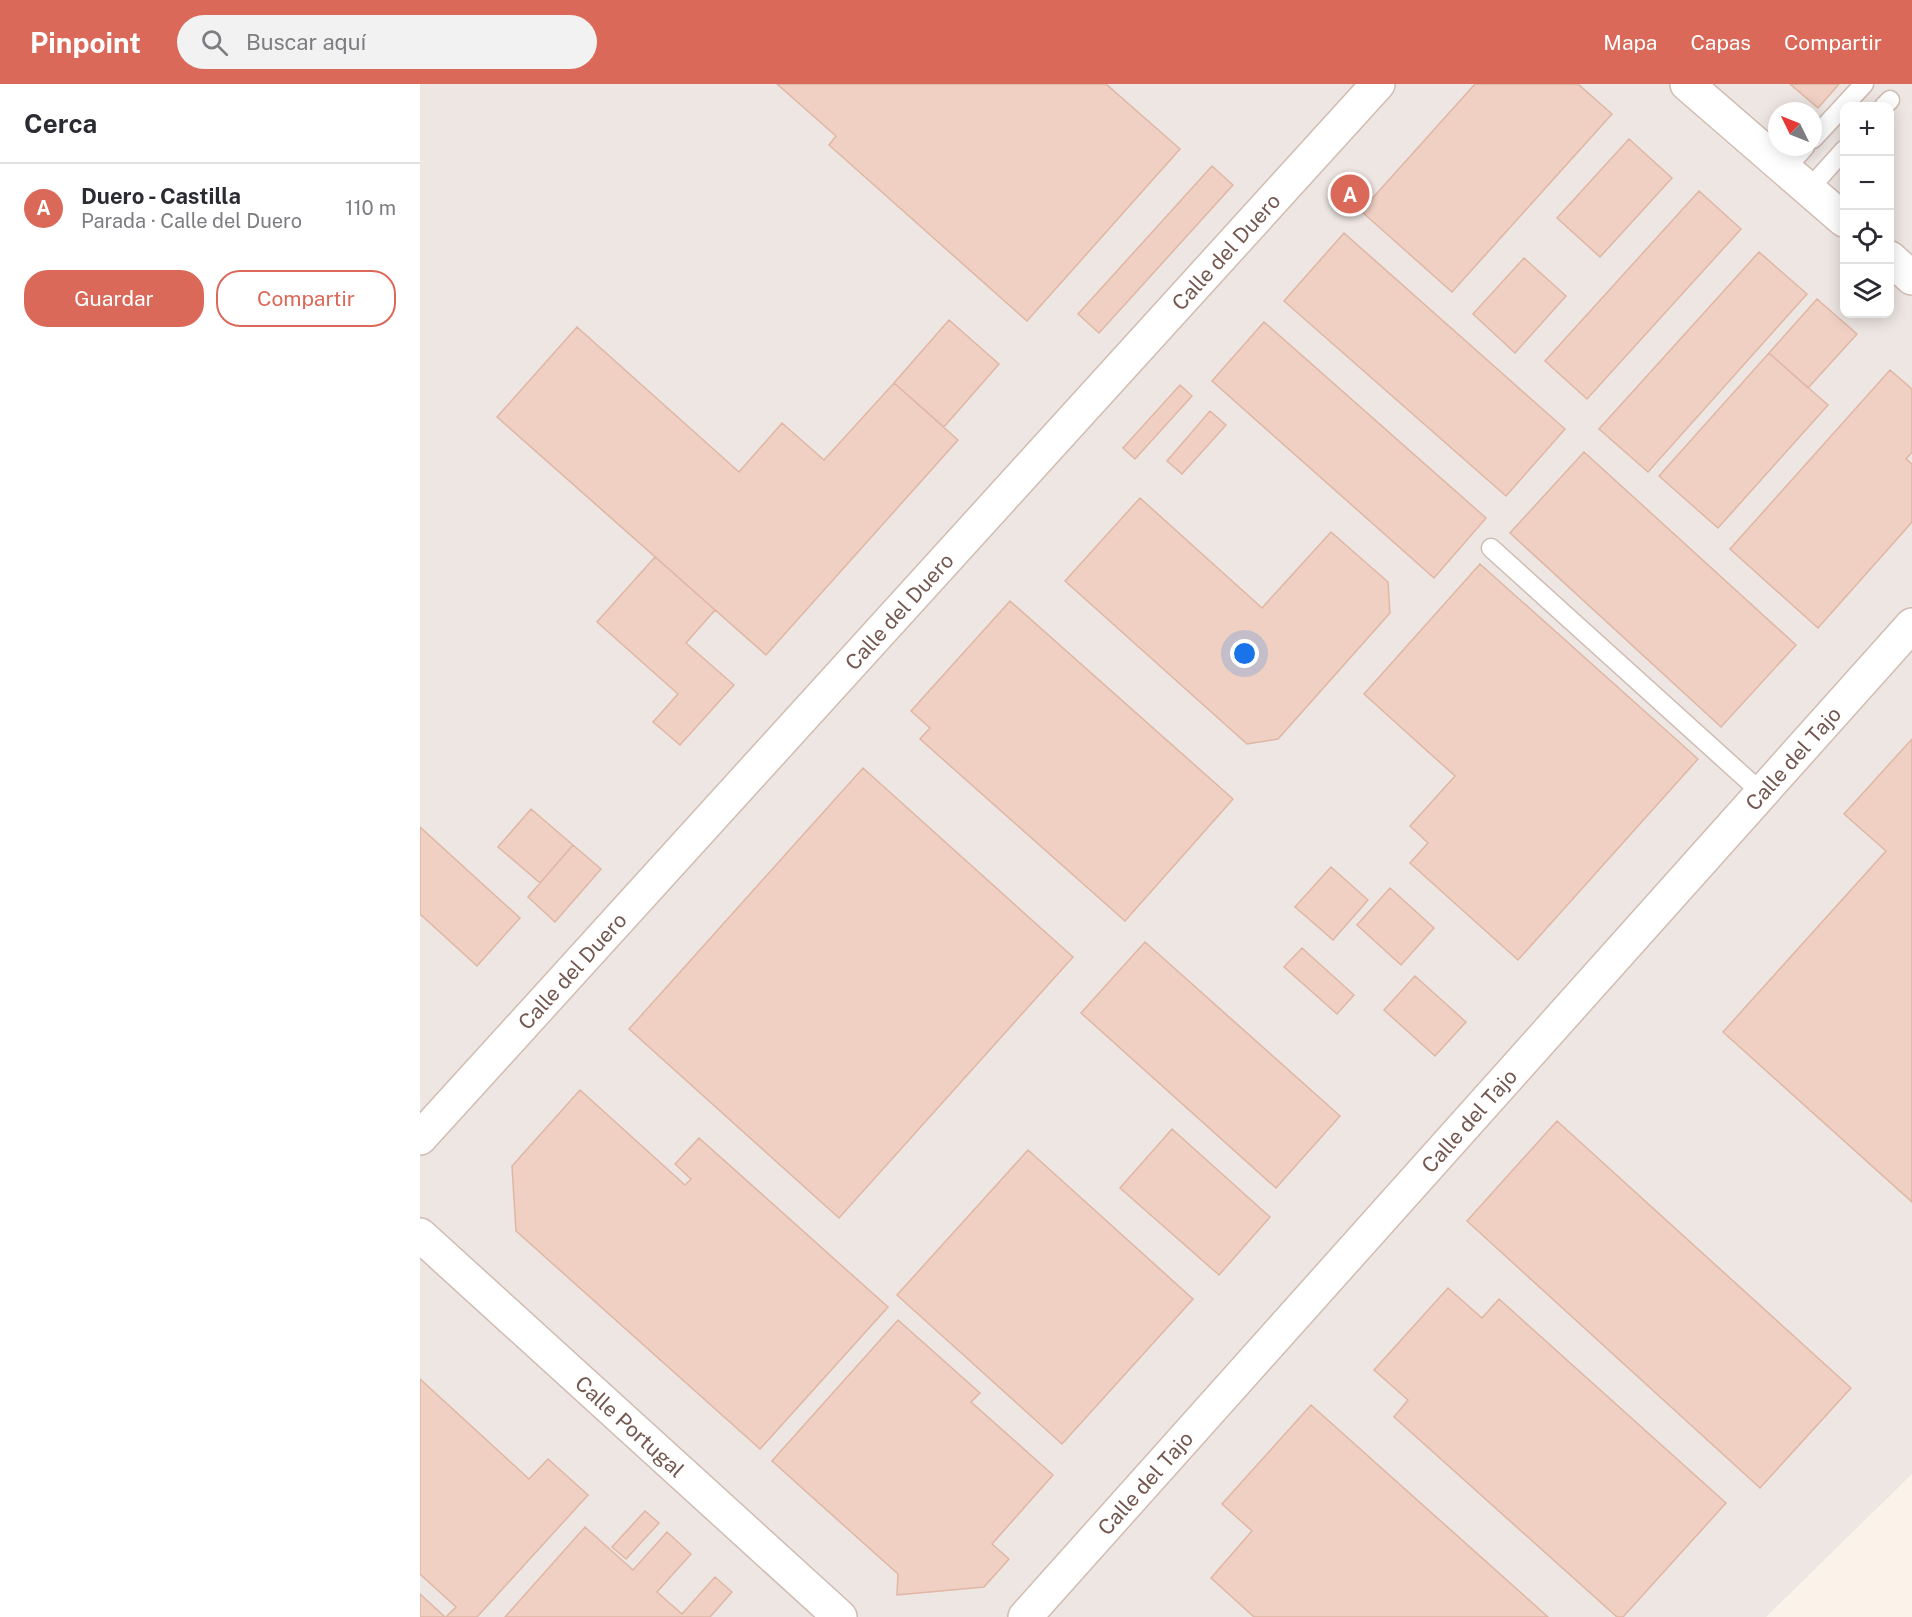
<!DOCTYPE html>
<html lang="es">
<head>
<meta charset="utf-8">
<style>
  :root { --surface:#fff; --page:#f2f2f3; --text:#2b2b33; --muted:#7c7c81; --line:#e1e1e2; --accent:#db6959 }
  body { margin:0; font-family:"Public Sans",sans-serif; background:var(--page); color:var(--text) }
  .controls { position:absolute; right:18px; top:18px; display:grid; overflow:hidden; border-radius:12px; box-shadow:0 3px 15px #0003 }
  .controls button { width:54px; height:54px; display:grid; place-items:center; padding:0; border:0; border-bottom:2px solid var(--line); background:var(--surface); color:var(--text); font:30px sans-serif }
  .compass { position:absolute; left:1348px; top:18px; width:54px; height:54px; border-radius:50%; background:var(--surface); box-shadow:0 3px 15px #0003; rotate:313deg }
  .you { position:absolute; left:825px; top:570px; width:21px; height:21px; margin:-15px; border:4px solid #fff; border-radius:50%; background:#1a73e8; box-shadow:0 0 0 9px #1a73e833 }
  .badge { display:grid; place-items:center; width:39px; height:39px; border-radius:50%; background:var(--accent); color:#fff; font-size:20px; font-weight:700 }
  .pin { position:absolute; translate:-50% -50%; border:3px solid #fff; box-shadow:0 2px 6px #0006 }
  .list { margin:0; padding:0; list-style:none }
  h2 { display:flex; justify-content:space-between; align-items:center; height:78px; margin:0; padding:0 24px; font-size:26px }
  h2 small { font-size:20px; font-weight:400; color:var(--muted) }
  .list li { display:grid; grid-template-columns:39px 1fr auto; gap:18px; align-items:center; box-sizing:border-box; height:90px; padding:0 24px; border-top:2px solid var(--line) }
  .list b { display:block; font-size:22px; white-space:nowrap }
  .list p { margin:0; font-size:20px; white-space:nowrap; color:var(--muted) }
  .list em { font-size:20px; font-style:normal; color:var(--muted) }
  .actions { display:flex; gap:12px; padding:18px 24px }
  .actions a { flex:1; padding:14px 0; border:2px solid var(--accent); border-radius:24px; text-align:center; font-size:21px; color:var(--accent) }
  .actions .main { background:var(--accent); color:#fff }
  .icon { flex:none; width:33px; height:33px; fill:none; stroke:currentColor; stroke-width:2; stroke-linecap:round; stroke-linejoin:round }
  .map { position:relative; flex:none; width:1492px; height:1533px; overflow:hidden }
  header { display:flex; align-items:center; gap:36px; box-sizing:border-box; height:84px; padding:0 30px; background:var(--accent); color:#fff }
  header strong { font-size:28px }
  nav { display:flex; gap:33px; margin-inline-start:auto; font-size:21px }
  .search { width:420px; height:54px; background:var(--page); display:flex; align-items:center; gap:15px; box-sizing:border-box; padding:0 21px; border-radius:33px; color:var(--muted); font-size:22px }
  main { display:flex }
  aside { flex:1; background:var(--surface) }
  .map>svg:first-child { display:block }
  .industrial { fill:#ede6e2; fill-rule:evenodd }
  .building { fill:#efd0c3; stroke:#e0b6a5; stroke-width:1.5 }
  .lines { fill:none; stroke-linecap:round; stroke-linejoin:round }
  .lane-casing { stroke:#cfbcb3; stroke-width:21 }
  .street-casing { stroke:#cfbcb3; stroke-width:36 }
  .secondary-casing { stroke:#d1bcb1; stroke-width:36 }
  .lane { stroke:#fff; stroke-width:18 }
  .street { stroke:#fff; stroke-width:33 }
  .secondary { stroke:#fff; stroke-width:33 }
  .labels { text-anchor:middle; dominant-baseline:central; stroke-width:5; stroke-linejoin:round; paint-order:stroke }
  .street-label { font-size:21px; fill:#74584f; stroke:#fef7f0 }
</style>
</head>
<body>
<header>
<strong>Pinpoint</strong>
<div class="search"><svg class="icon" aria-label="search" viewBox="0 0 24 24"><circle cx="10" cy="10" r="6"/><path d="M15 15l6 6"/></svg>Buscar aquí</div>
<nav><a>Mapa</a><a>Capas</a><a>Compartir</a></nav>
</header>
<main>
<aside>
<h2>Cerca<small></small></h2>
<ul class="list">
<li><span class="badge">A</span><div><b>Duero - Castilla</b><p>Parada · Calle del Duero</p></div><em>110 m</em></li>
</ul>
<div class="actions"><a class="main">Guardar</a><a>Compartir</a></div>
</aside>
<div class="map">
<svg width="1492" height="1533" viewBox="0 0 1492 1533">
  <rect width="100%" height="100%" fill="#fbf3ea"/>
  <path class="industrial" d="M0,0H1492V1390L1346,1533H0ZM1424,22H1470V230H1424ZM1357,27H1393V63H1357Z"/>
  <path class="building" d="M357,0H686L760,65L607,237L409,61L416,52Z
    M1055,0H1158L1192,30L1032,208L941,127Z
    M1370,0H1419L1398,24Z
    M1209,55L1252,94L1180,173L1137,134Z
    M792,82L813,101L679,249L658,230Z
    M1279,107L1321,145L1167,315L1125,277Z
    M924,149L1145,345L1086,412L864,217Z
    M1339,168L1387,210L1228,388L1179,345Z
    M1104,174L1146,212L1095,269L1053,230Z
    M1397,215L1437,250L1388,304L1349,269Z
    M529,236L579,280L524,343L474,299Z
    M844,238L1066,434L1014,494L792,297Z
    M157,243L319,388L362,339L404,376L474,299L538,356L346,571L77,333Z
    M1349,269L1408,321L1298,444L1239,392Z
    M1470,286L1492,305V368L1486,375L1492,380V438L1398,544L1310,465Z
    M760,301L772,312L715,375L703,364Z
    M790,327L806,341L762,390L747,377Z
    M1164,368L1376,561L1301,643L1090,449Z
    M720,414L842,524L911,448L968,498L970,529L858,655L827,660L645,497Z
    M235,473L295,526L266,559L314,601L260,661L233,638L258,610L177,538Z
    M1060,480L1278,675L1098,876L990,779L1008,759L990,742L1035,692L944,610Z
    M590,517L813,715L705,837L500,655L510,644L491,627Z
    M1492,655V1118L1303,948L1466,767L1424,730Z
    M443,684L653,873L419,1134L209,945Z
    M111,725L153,761L120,799L78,763Z
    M0,743L100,834L57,882L0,830Z
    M153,761L181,785L135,838L108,813Z
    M911,783L948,816L913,856L875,823Z
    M970,804L1014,844L981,881L937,841Z
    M725,858L920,1032L856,1104L661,929Z
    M882,864L934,911L917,930L864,883Z
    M995,892L1046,938L1015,972L964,926Z
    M160,1006L265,1101L271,1095L255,1080L279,1054L468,1223L340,1365L96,1147L92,1082Z
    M1137,1037L1431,1304L1340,1404L1047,1137Z
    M752,1045L850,1133L799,1191L700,1104Z
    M608,1066L773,1215L642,1360L477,1211Z
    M1028,1204L1062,1234L1079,1215L1306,1419L1203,1533H1197L974,1333L988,1316L954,1286Z
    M478,1236L560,1309L551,1318L633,1391L572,1460L589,1475L564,1503L477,1511L478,1490L352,1377Z
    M0,1295L109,1395L128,1375L168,1411L57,1533H26L36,1523L0,1490Z
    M891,1321L1128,1533H834L791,1494L832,1447L802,1420Z
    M225,1427L239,1439L206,1475L192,1463Z
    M165,1443L213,1486L247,1448L271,1470L237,1508L262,1530L295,1493L312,1508L290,1533H85Z
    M0,1510L25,1533H0Z"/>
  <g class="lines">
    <g class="lane-casing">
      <path id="lane" d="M1464,22L1470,16
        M1393,55L1444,0
        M1365,85L1385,63
        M1389,105L1424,66
        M1071,464L1342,709"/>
    </g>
    <g class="street-casing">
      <g id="street">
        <path id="s1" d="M0,1151L420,1533"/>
      </g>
    </g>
    <g class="secondary-casing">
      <g id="secondary">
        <path d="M1267,0L1424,136"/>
        <path d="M1470,174L1492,194"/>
        <path id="s2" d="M0,1054L958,0"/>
        <path id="s3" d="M605,1533L1492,541"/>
      </g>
    </g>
    <use href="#lane" class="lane"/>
    <use href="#street" class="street"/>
    <use href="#secondary" class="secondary"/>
  </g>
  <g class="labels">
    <g class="street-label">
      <text stroke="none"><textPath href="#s2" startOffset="1198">Calle del Duero</textPath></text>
      <text stroke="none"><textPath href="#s2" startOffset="712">Calle del Duero</textPath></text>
      <text stroke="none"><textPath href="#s3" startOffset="1152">Calle del Tajo</textPath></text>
      <text stroke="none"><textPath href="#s2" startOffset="226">Calle del Duero</textPath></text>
      <text stroke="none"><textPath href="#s3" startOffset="666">Calle del Tajo</textPath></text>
      <text stroke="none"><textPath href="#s1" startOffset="284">Calle Portugal</textPath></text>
      <text stroke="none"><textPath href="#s3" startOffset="180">Calle del Tajo</textPath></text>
    </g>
  </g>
</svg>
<div class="controls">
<button>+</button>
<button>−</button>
<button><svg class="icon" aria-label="locate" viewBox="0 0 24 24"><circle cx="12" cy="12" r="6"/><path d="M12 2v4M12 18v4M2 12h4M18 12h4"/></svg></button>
<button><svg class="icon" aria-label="layers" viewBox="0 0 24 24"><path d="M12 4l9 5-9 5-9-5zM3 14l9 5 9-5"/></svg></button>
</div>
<svg class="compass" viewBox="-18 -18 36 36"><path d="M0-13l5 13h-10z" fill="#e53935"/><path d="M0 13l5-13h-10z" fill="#7c7c81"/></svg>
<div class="you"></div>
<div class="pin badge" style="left:930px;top:110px">A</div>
</div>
</main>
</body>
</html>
